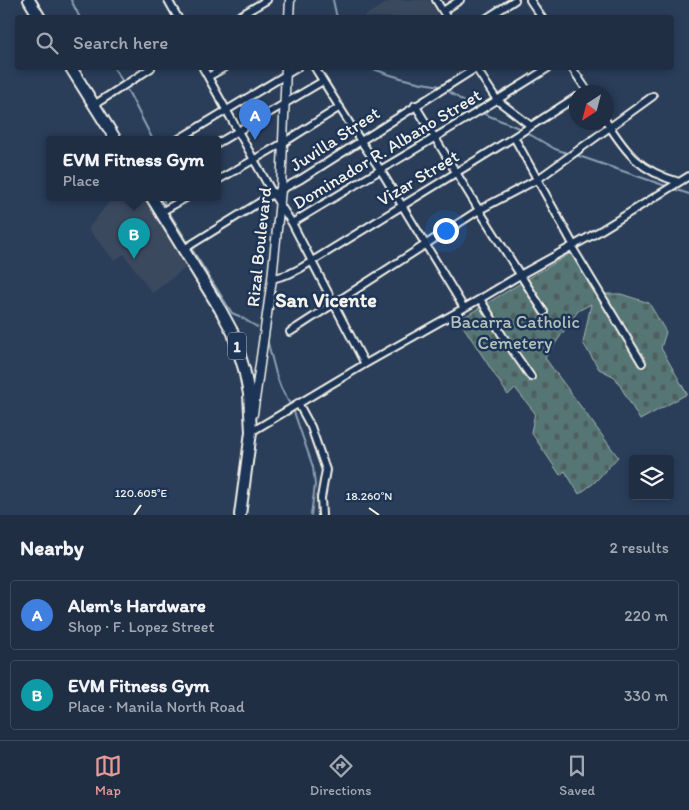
<!DOCTYPE html>
<html lang="en">
<head>
<meta charset="utf-8">
<style>
  :root { --surface:#202e44; --page:#2d3a4f; --text:#f1f3f6; --muted:#a2a8b2; --line:#3d4a5d; --accent:#e69b98 }
  body { margin:0; font-family:Itim,sans-serif; background:var(--page); color:var(--text) }
  .controls { position:absolute; right:15px; bottom:15px; display:grid; overflow:hidden; border-radius:5px; box-shadow:0 2px 8px #0003 }
  .controls button { width:45px; height:45px; display:grid; place-items:center; padding:0; border:0; border-bottom:1px solid var(--line); background:var(--surface); color:var(--text); font:25px sans-serif }
  .compass { position:absolute; left:569px; top:85px; width:45px; height:45px; border-radius:50%; background:var(--surface); box-shadow:0 2px 8px #0003; rotate:216deg }
  .you { position:absolute; left:445px; top:230px; width:18px; height:18px; margin:-12px; border:4px solid #fff; border-radius:50%; background:#1a73e8; box-shadow:0 0 0 8px #1a73e833 }
  .badge { display:grid; place-items:center; width:32px; height:32px; border-radius:50%; background:var(--accent); color:#fff; font-size:16px; font-weight:700 }
  .pin { position:absolute; translate:-50% -41px; filter:drop-shadow(0 1px 2px #0008) }
  .pin::after { content:''; position:absolute; top:26px; width:18px; height:15px; background:inherit; clip-path:polygon(0 0,100% 0,50% 100%) }
  .popup { position:absolute; left:46px; top:136px; width:175px; height:65px; box-sizing:border-box; display:grid; place-content:center; border-radius:5px; background:var(--surface); filter:drop-shadow(0 1px 4px #0005); font-size:16px; white-space:nowrap; color:var(--muted) }
  .popup b { font-size:19px; color:var(--text) }
  .popup::after { content:''; position:absolute; left:50%; top:100%; margin-left:-10px; border:10px solid transparent; border-top-color:var(--surface) }
  .list { margin:0; padding:0; list-style:none }
  h2 { display:flex; justify-content:space-between; align-items:center; height:65px; margin:0; padding:0 20px; font-size:21px }
  h2 small { font-size:16px; font-weight:400; color:var(--muted) }
  .list li { display:grid; grid-template-columns:32px 1fr auto; gap:15px; align-items:center; box-sizing:border-box; height:70px; margin:0 10px 10px; padding:0 10px; border:1px solid var(--line); border-radius:5px }
  .list b { display:block; font-size:19px; white-space:nowrap }
  .list p { margin:0; font-size:16px; white-space:nowrap; color:var(--muted) }
  .list em { font-size:16px; font-style:normal; color:var(--muted) }
  .icon { flex:none; width:28px; height:28px; fill:none; stroke:currentColor; stroke-width:2; stroke-linecap:round; stroke-linejoin:round }
  .map { position:relative; flex:none; width:689px; height:515px; overflow:hidden }
  .search { position:absolute; background:var(--surface); box-shadow:0 2px 8px #0003; left:15px; right:15px; top:15px; height:55px; display:flex; align-items:center; gap:12px; box-sizing:border-box; padding:0 18px; border-radius:5px; color:var(--muted); font-size:19px }
  .sheet { height:225px; background:var(--surface) }
  nav { display:flex; justify-content:space-around; align-items:center; box-sizing:border-box; height:70px; border-top:1px solid var(--line); background:var(--surface); font-size:14px; color:var(--muted) }
  nav a { display:grid; justify-items:center; gap:2px }
  nav .on { color:var(--accent) }
  .map>svg:first-child { display:block }
  .built { fill:#3a485e }
  .cemetery { fill:url(#cemetery-stones); stroke:#a4b4ae }
  .lines { fill:none; stroke-linecap:round; stroke-linejoin:round }
  .stream { stroke:#8ca0b1; stroke-width:2 }
  .minor-casing { stroke:#f4f1e8; stroke-width:10 }
  .major-casing { stroke:#f4f1e8; stroke-width:11 }
  .highway-casing { stroke:#f4f1e8; stroke-width:14 }
  .minor { stroke:#1d3557; stroke-width:6 }
  .major { stroke:#1d3557; stroke-width:8 }
  .highway { stroke:#1d3557; stroke-width:10 }
  .ticks { fill:none; stroke:#f4f1e8; stroke-width:2 }
  .labels { text-anchor:middle; dominant-baseline:central; stroke-width:5; stroke-linejoin:round; paint-order:stroke }
  .shield { fill:#1d3557; stroke:#b4b9bc; stroke-width:1 }
  .shield-label { font-size:16px; font-weight:bold; fill:#f4f1e8 }
  .street-label { font-size:18px; fill:#f4f1e8; stroke:#1d3557 }
  .park-label { font-size:18px; fill:#b4c0ba; stroke:#1d3557 }
  .quarter-label { font-size:20px; font-weight:bold; fill:#f4f1e8; stroke:#1d3557 }
  .ticks-label { font-size:12px; text-anchor:middle; fill:#f4f1e8; stroke:#1d3557; stroke-width:5; stroke-linejoin:round; paint-order:stroke }
</style>
</head>
<body>
<div class="map">
<svg width="689" height="515" viewBox="0 0 689 515">
  <defs>
    <pattern id="cemetery-stones" width="16" height="16" patternUnits="userSpaceOnUse" patternTransform="scale(1.25)"><rect width="16" height="16" fill="#557675"/><path d="M2 7V4a2 2 0 0 1 4 0v3zM10 15v-3a2 2 0 0 1 4 0v3z" fill="#4f5f5e"/></pattern>
  </defs>
  <rect width="100%" height="100%" fill="#2a3e5a"/>
  <filter id="ink" filterUnits="userSpaceOnUse"><feTurbulence type="fractalNoise" baseFrequency=".02" numOctaves="2"/><feDisplacementMap in="SourceGraphic" scale="10" xChannelSelector="R" yChannelSelector="G"/><feConvolveMatrix kernelMatrix="1 2 1 2 8 2 1 2 1" color-interpolation-filters="sRGB"/></filter>
  <g filter="url(#ink)">
    <path class="built" d="M391,0H429L439,17H363Z
      M112,198H145L187,267L152,293L124,254L114,260L88,229Z"/>
    <path class="cemetery" d="M576,250L602,294H621L649,303L666,332L661,348L687,394L640,420L615,377L599,369L583,343L591,304L578,311L545,358L618,457L594,483L579,494L565,471L560,475L531,432L535,413L515,388L508,395L459,320Z"/>
    <g class="lines">
      <path class="stream" d="M71,0L80,18
        M333,0L337,18
        M114,68L123,82
        M371,68C393,77 417,83 441,86
        M128,91L153,140
        M448,91L475,109
        M482,113L521,129
        M529,134L555,149L570,154
        M576,155L666,186
        M674,189L689,194
        M163,198L166,207
        M170,214L187,241
        M193,251L232,313L239,316L257,327
        M267,339L276,374L281,388L291,406
        M294,412L313,467L315,485L311,515"/>
      <g class="minor-casing">
        <path id="minor" d="M168,0L178,18
          M436,0L447,18
          M530,0L542,18
          M443,11L460,0
          M236,18L267,0
          M487,18L515,0
          M203,68L273,194L292,223L365,364
          M315,68L360,140L380,169L464,308
          M476,68L497,100L531,126
          M572,68L588,92
          M208,77L224,68
          M94,105L151,68
          M415,105L479,210L544,312
          M606,121C627,154 640,171 679,182
          M514,137L574,246
          M177,140L297,68
          M218,143L323,81
          M218,180L283,143L340,107
          M161,212L186,198
          M292,223C377,171 464,122 548,68
          M572,247L642,363
          M184,249L273,194L301,179L476,68
          M272,279L289,274L301,268L514,137L576,97
          M480,299L504,338L531,377
          M290,332L479,210L538,179L653,96
          M298,403L311,427L326,470L321,498L322,515
          M251,432L365,364L480,299L520,275L598,232L689,176"/>
      </g>
      <g class="major-casing">
        <path id="major" d="M289,18L290,0
          M253,414L272,279L281,190L286,68"/>
      </g>
      <g class="highway-casing">
        <path id="highway" d="M29,0L40,18
          M71,68L116,140
          M152,198L220,309L233,333L244,369L249,394L251,432L240,515"/>
      </g>
      <use href="#minor" class="minor"/>
      <use href="#major" class="major"/>
      <use href="#highway" class="highway"/>
    </g>
  </g>
  <path class="ticks" d="M369,508L379,515M134,515L141,505"/>
  <g class="labels">
    <rect class="shield" x="228" y="332.5" width="18" height="27" rx="4"/>
    <g class="shield-label">
      <text x="237" y="346">1</text>
    </g>
    <g class="street-label">
      <text transform="translate(335 139) rotate(-33)">Juvilla Street</text>
      <text transform="translate(387 149) rotate(-31)">Dominador R. Albano Street</text>
      <text transform="translate(418 178) rotate(-31)">Vizar Street</text>
      <text transform="translate(259 247) rotate(-84)">Rizal Boulevard</text>
    </g>
    <g class="park-label">
      <text x="515" y="322">Bacarra Catholic<tspan x="515" dy="21">Cemetery</tspan></text>
    </g>
    <g class="quarter-label">
      <text x="326" y="300">San Vicente</text>
    </g>
  </g>
  <g class="ticks-label">
    <text x="141" y="497">120.605°E</text>
    <text x="369" y="500">18.260°N</text>
  </g>
</svg>
<div class="controls">
<button><svg class="icon" aria-label="layers" viewBox="0 0 24 24"><path d="M12 4l9 5-9 5-9-5zM3 14l9 5 9-5"/></svg></button>
</div>
<svg class="compass" viewBox="-18 -18 36 36"><path d="M0-13l5 13h-10z" fill="#e53935"/><path d="M0 13l5-13h-10z" fill="#a2a8b2"/></svg>
<div class="you"></div>
<div class="pin badge" style="left:255px;top:140px;background:#3f7fe0">A</div>
<div class="pin badge" style="left:134px;top:259px;background:#0f9aa8">B</div>
<div class="popup"><b>EVM Fitness Gym</b>Place</div>
<div class="search"><svg class="icon" aria-label="search" viewBox="0 0 24 24"><circle cx="10" cy="10" r="6"/><path d="M15 15l6 6"/></svg>Search here</div>
</div>
<section class="sheet">
<h2>Nearby<small>2 results</small></h2>
<ul class="list">
<li><span class="badge" style="background:#3f7fe0">A</span><div><b>Alem's Hardware</b><p>Shop · F. Lopez Street</p></div><em>220 m</em></li>
<li><span class="badge" style="background:#0f9aa8">B</span><div><b>EVM Fitness Gym</b><p>Place · Manila North Road</p></div><em>330 m</em></li>
</ul>
</section>
<nav>
<a class="on"><svg class="icon" aria-label="map" viewBox="0 0 24 24"><path d="M3 6l6-2 6 2 6-2v14l-6 2-6-2-6 2zM9 4v14M15 6v14"/></svg>Map</a>
<a><svg class="icon" aria-label="directions" viewBox="0 0 24 24"><path d="M12 3l9 9-9 9-9-9zM9 14v-3h6M13 9l2 2-2 2"/></svg>Directions</a>
<a><svg class="icon" aria-label="saved" viewBox="0 0 24 24"><path d="M7 4h10v16l-5-4-5 4z"/></svg>Saved</a>
</nav>
</body>
</html>
